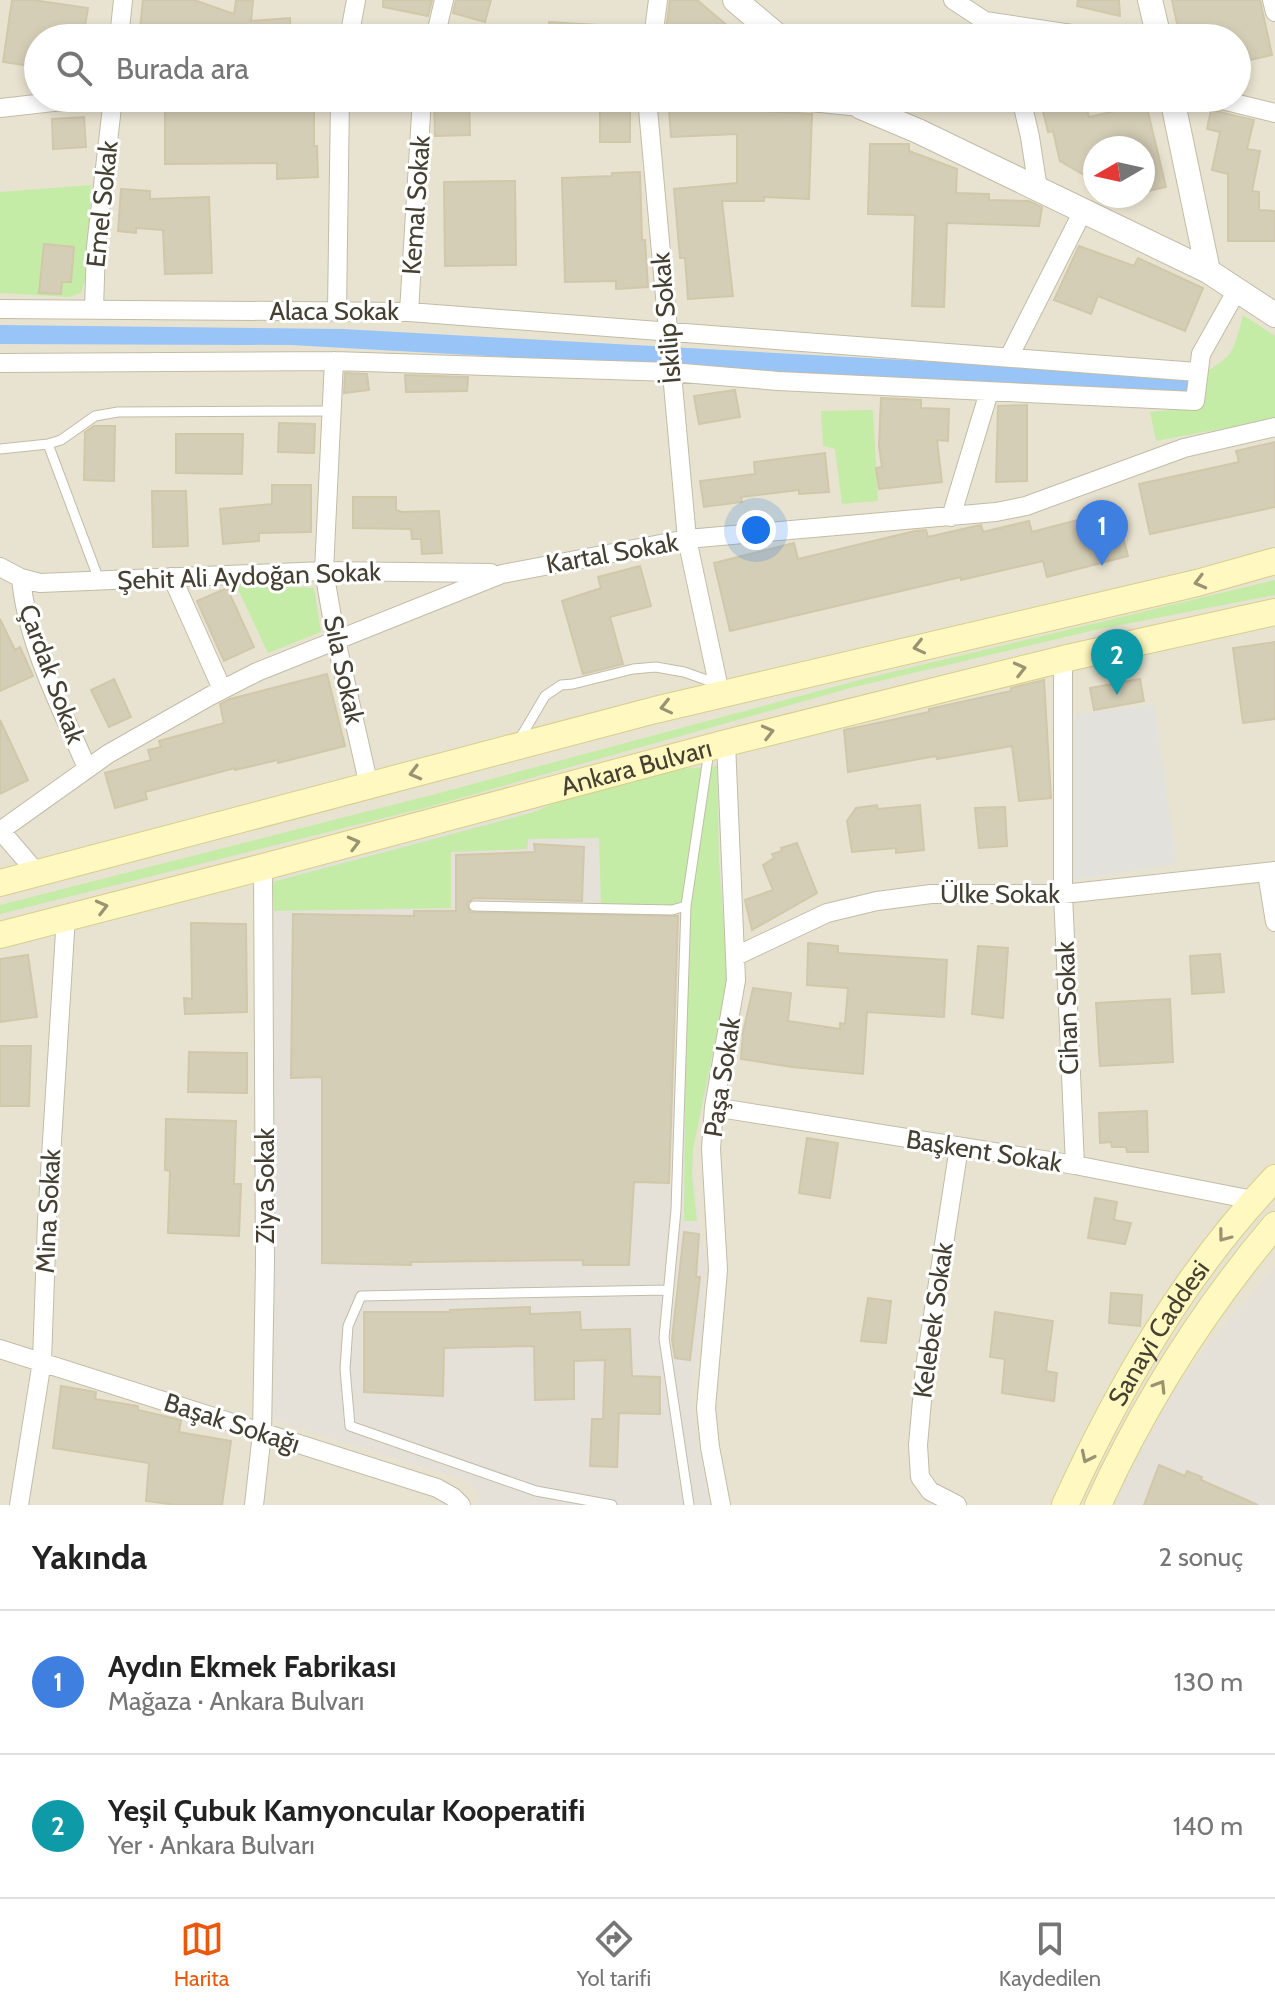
<!DOCTYPE html>
<html lang="tr">
<head>
<meta charset="utf-8">
<style>
  :root { --surface:#fff; --page:#f2f2f2; --text:#222; --muted:#767676; --line:#e0e0e0; --accent:#ea580c }
  body { margin:0; font-family:Cabin,sans-serif; background:var(--page); color:var(--text) }
  .compass { position:absolute; left:1083px; top:136px; width:72px; height:72px; border-radius:50%; background:var(--surface); box-shadow:0 4px 12px #0003; rotate:261deg }
  .you { position:absolute; left:756px; top:530px; width:28px; height:28px; margin:-20px; border:6px solid #fff; border-radius:50%; background:#1a73e8; box-shadow:0 0 0 12px #1a73e833 }
  .badge { display:grid; place-items:center; width:52px; height:52px; border-radius:50%; background:var(--accent); color:#fff; font-size:26px; font-weight:700 }
  .pin { position:absolute; translate:-50% -66px; filter:drop-shadow(0 2px 4px #0008) }
  .pin::after { content:''; position:absolute; top:42px; width:28px; height:24px; background:inherit; clip-path:polygon(0 0,100% 0,50% 100%) }
  .list { margin:0; padding:0; list-style:none }
  h2 { display:flex; justify-content:space-between; align-items:center; height:104px; margin:0; padding:0 32px; font-size:34px }
  h2 small { font-size:26px; font-weight:400; color:var(--muted) }
  .list li { display:grid; grid-template-columns:52px 1fr auto; gap:24px; align-items:center; box-sizing:border-box; height:144px; padding:0 32px; border-top:2px solid var(--line) }
  .list b { display:block; font-size:30px; white-space:nowrap }
  .list p { margin:0; font-size:26px; white-space:nowrap; color:var(--muted) }
  .list em { font-size:26px; font-style:normal; color:var(--muted) }
  .icon { flex:none; width:44px; height:44px; fill:none; stroke:currentColor; stroke-width:2; stroke-linecap:round; stroke-linejoin:round }
  .map { position:relative; flex:none; width:1275px; height:1505px; overflow:hidden }
  .search { position:absolute; background:var(--surface); box-shadow:0 4px 12px #0003; left:24px; right:24px; top:24px; height:88px; display:flex; align-items:center; gap:20px; box-sizing:border-box; padding:0 28px; border-radius:44px; color:var(--muted); font-size:30px }
  .sheet { height:392px; background:var(--surface) }
  nav { display:flex; justify-content:space-around; align-items:center; box-sizing:border-box; height:112px; border-top:2px solid var(--line); background:var(--surface); font-size:22px; color:var(--muted) }
  nav a { display:grid; justify-items:center; gap:4px }
  nav .on { color:var(--accent) }
  .map>svg:first-child { display:block }
  .residential { fill:#e8e3d0; fill-rule:evenodd }
  .industrial { fill:#e5e1d8 }
  .green { fill:#c4eca7 }
  .parking { fill:#e3e1dc }
  .water { fill:#98c4f7 }
  .building { fill:#d5ceb7; stroke:#d1c7a9; stroke-width:2 }
  .lines { fill:none; stroke-linecap:round; stroke-linejoin:round }
  .service-casing { stroke:#c2bca7; stroke-width:11 }
  .minor-casing { stroke:#c2bca7; stroke-width:20 }
  .tertiary-casing { stroke:#c2bca7; stroke-width:26 }
  .secondary-casing { stroke:#d8ce8d; stroke-width:28 }
  .service { stroke:#fff; stroke-width:9 }
  .minor { stroke:#fff; stroke-width:18 }
  .tertiary { stroke:#fff; stroke-width:24 }
  .secondary { stroke:#fff8c1; stroke-width:26 }
  .oneway { stroke:#999372 }
  .labels { text-anchor:middle; dominant-baseline:central; stroke-width:6; stroke-linejoin:round; paint-order:stroke }
  .street-label { font-size:26px; fill:#454032; stroke:#fff }
</style>
</head>
<body>
<div class="map">
<svg width="1275" height="1505" viewBox="0 0 1275 1505">
  <rect width="100%" height="100%" fill="#f3f0e3"/>
  <path class="residential" d="M0,0H1275V1505H0ZM38,38H1237V98H38ZM1095,148H1143V196H1095Z"/>
  <path class="industrial" d="M718,763L729,972L727,1001L693,1149L699,1226L706,1257L702,1332L690,1397L710,1505H479L478,1494L470,1482L270,1419L268,878L527,811L586,786L649,770Z
    M1275,1266V1505H1106L1157,1414L1206,1347Z"/>
  <path class="green" d="M91,185L87,273L81,293L69,297L0,293V192Z
    M1243,315L1275,336V419L1156,441L1150,412L1199,407L1202,373C1234,359 1235,346 1243,315Z
    M873,410L878,501L842,504L835,449L823,446L821,411Z
    M1275,580V595L1095,630L854,687L432,806L0,914V905L447,791L863,679Z
    M236,585L314,588L321,632L268,653Z
    M717,766L719,861L727,970L724,999L693,1149L692,1175L697,1221H684L687,908L601,905L599,838L528,839L527,849L451,852V908L274,911L272,882L534,812L595,786L659,771Z"/>
  <path class="parking" d="M1154,704L1177,864L1072,880V714Z"/>
  <path class="water" d="M0,325L343,329L1194,376L1192,395L291,345L0,344Z"/>
  <path class="building" d="M12,0H33L88,8L83,38H38V67L3,62Z
    M143,0H194L234,14L236,0L253,1L251,21L290,18L291,38H139Z
    M383,0H432L428,16L383,7Z
    M456,0H491L485,22L453,13Z
    M670,0H697L742,38H665Z
    M1078,0H1119L1120,16L1077,6Z
    M1172,0H1260L1272,55L1237,63V38H1180Z
    M549,22L615,26V38H548Z
    M276,98H314V146H317L318,177L277,179V163L165,164V101Z
    M469,98L470,135L435,136L434,99Z
    M1040,98H1084L1089,117L1146,104L1166,187L1143,192V148H1095V172L1084,175L1060,161L1053,131L1048,132Z
    M600,102H630V142H600Z
    M716,108L812,114L809,199L764,197V201H722L733,296L688,299L685,258H680L674,189L737,183V134L671,137L669,110Z
    M1211,110L1254,120L1247,149L1260,151L1252,191L1259,192V210L1275,211V241H1228V174L1212,170L1220,132L1207,129Z
    M84,117L86,147L53,149L52,119Z
    M870,144H909V151L957,169L956,193L989,194V200L1029,201L1042,207L1039,226L947,223L944,307L912,306L915,215L868,214Z
    M640,172L642,240H645L648,287L616,289V281L565,282L562,178L612,176V173Z
    M515,181L516,265L445,266L444,182Z
    M121,189L150,191V199L209,197L212,273L165,274L163,230L136,228V233L118,231Z
    M44,244L74,247L71,282H62L61,294L39,293Z
    M1079,246L1134,266L1138,258L1203,288L1185,331L1098,296L1091,314L1054,300Z
    M345,373L367,374L369,390L344,393Z
    M405,375L468,377L467,391L406,392Z
    M735,390L740,417L699,424L694,396Z
    M881,398L921,400V408L949,409L948,441L937,440L942,482L879,489L876,468L882,467L879,446Z
    M1027,405V481L996,482L998,406Z
    M279,423L315,424L314,453L278,452Z
    M94,426H115L114,481L84,480L85,432Z
    M176,434H243L242,474L176,473Z
    M1275,442V507L1150,534L1139,484L1239,462L1236,451Z
    M825,453L829,492L799,494V490L741,497L742,502L704,507L700,481L755,474L754,462Z
    M272,485H311V532L259,533V541L223,544L220,509L272,504Z
    M152,491H186L188,546L153,547Z
    M353,497H396V510L402,512L439,511L442,553L422,554L421,539H412L411,529L353,528Z
    M1116,510L1128,556L1047,577L1043,561L961,580V577L730,631L714,563L794,543L798,559L915,531L926,530L928,537L976,526L981,525L983,532L1029,521L1032,532Z
    M640,566L651,606L610,617L623,664L583,674L562,601L601,588L598,577Z
    M227,588L254,647L224,661L197,601Z
    M0,619L15,650L20,647L33,676L0,691Z
    M1275,642V719L1243,723L1233,648Z
    M327,674L345,746L278,763V760L235,770V768L145,792L147,799L115,808L105,773L151,760L148,750L161,747L159,741L224,723L220,704L230,699Z
    M114,679L131,717L109,727L91,690Z
    M1140,679L1144,701L1094,710L1090,688Z
    M1044,680L1051,798L1019,801L1012,746L937,759L936,756L848,772L844,730L929,712V709L1011,691V688Z
    M0,720L28,780L0,794Z
    M877,805L878,809L920,805L924,850L896,853V848L852,852L847,821L856,808Z
    M1005,807L1007,846L979,848L975,808Z
    M797,843L817,893L752,930L745,900L773,890L763,865L774,858L772,854L782,851L781,848Z
    M534,844L584,847L582,901L474,898L467,903L470,912L678,916L669,1183L634,1182L629,1265H583V1260L411,1262V1265L322,1263V1077L291,1078L293,914L414,916V911H456V855L535,852Z
    M191,923L246,924L247,1012L185,1014L184,998L192,999Z
    M808,943L838,946V953L947,960L944,1017L867,1012L863,1074L792,1067L741,1059L743,1032L753,988L791,993L788,1021L840,1029V1023L845,1024L848,988L807,985Z
    M978,946L1008,948L1003,1018L972,1014Z
    M1220,954L1224,992L1192,994L1190,956Z
    M28,955L37,1017L0,1022V959Z
    M1170,999L1173,1062L1100,1066L1096,1003Z
    M0,1046H31L29,1106H0Z
    M189,1052L247,1053V1093L188,1092Z
    M1147,1111L1148,1152H1127L1126,1147H1112L1111,1142L1100,1143L1099,1113Z
    M166,1119L236,1121L234,1184H241L239,1236L168,1233L170,1171L165,1170Z
    M807,1138L838,1143L830,1198L799,1193Z
    M1095,1198L1117,1202L1114,1220L1131,1223L1125,1244L1088,1238Z
    M684,1232L699,1234L696,1277H700L690,1360L675,1358L672,1339Z
    M1111,1293L1142,1295L1140,1326L1109,1323Z
    M868,1298L891,1301L886,1343L861,1341Z
    M530,1307V1314L580,1312L581,1330L630,1329L632,1376L660,1377V1414L619,1413L617,1467L590,1466L592,1419H603L605,1360L574,1361V1399L535,1400L534,1346L444,1348L443,1396L364,1392V1312H450V1310Z
    M995,1312L1053,1321L1046,1371L1057,1373L1054,1401L1002,1393L1005,1359L990,1357Z
    M61,1386L96,1392L95,1399L138,1406V1410L181,1420L179,1432L231,1441L222,1505H176L146,1501L149,1463L53,1448Z
    M1159,1465L1185,1476L1187,1471L1202,1477L1201,1480L1258,1505H1144Z"/>
  <g class="lines">
    <g class="service-casing">
      <path id="service" d="M48,444L99,580
        M0,449L48,444L61,440L95,416L118,412L332,411
        M519,740L545,696L561,685L573,684L633,669L656,667L684,672L718,684
        M474,906L672,910L686,906
        M612,1505L536,1491L350,1426L345,1369L348,1326L361,1296L667,1290
        M689,1505L664,1338L676,1210L686,906L709,751"/>
    </g>
    <g class="minor-casing">
      <path id="minor" d="M953,0L985,21L1098,38
        M1272,0L1275,12
        M119,38L123,0
        M349,38L356,0
        M435,38L444,0
        M653,38L658,0
        M647,98L687,539L718,684
        M769,98L861,107
        M1021,98L1030,137L1038,189
        M1214,98L1275,113
        M0,108L89,98
        M0,309L409,312L1197,372
        M94,309L96,247L113,98
        M337,311L340,98
        M409,312L422,98
        M1009,357L1083,211
        M334,361L324,571L336,640L369,786
        M0,363L334,361L671,372L778,381L1195,401L1201,354L1237,290
        M951,517L989,392
        M0,567L21,578L40,583L324,571L491,573
        M172,577L222,689
        M21,578C27,644 61,707 87,768
        M1063,659V894L1075,1165
        M0,831L108,754L210,696L257,672L502,574L687,539L996,512L1026,506L1184,448L1275,427
        M1,831L37,873
        M1267,873L1275,922
        M736,956L827,913L877,901L931,894H1063L1275,871
        M714,1107L1075,1165L1253,1200
        M0,1349L437,1488L453,1497L461,1505
        M19,1505L42,1361L47,1221L66,916
        M254,1505L262,1433L265,1263L263,867
        M721,1505L710,1447L706,1408L718,1270L711,1149L714,1107L736,980L726,743
        M957,1505L930,1491L920,1477L918,1445L925,1367L959,1147"/>
    </g>
    <g class="tertiary-casing">
      <path id="tertiary" d="M735,0L780,38
        M1150,0L1159,38
        M851,98L861,107L918,131L1208,271L1275,315
        M1172,98L1208,271"/>
    </g>
    <g class="secondary-casing">
      <g id="secondary">
        <path d="M0,883L655,710L1197,583L1275,561"/>
        <path id="s1" d="M0,935L263,867L726,743L1063,659L1275,612"/>
        <path id="s2" d="M1065,1505C1119,1387 1185,1272 1275,1178"/>
        <path d="M1098,1505C1144,1404 1203,1310 1275,1225"/>
      </g>
    </g>
    <use href="#service" class="service"/>
    <use href="#minor" class="minor"/>
    <use href="#tertiary" class="tertiary"/>
    <use href="#secondary" class="secondary"/>
  </g>
  <defs><path id="oneway-chevron" d="M-2-3.5L2.5 0L-2 3.5" fill="none" stroke-width="1.6" stroke-linecap="round" stroke-linejoin="round" transform="scale(2)"/></defs>
  <g class="oneway">
    <use href="#oneway-chevron" transform="translate(1200 582) rotate(165)"/>
    <use href="#oneway-chevron" transform="translate(919 647) rotate(167)"/>
    <use href="#oneway-chevron" transform="translate(1020 669) rotate(-14)"/>
    <use href="#oneway-chevron" transform="translate(666 707) rotate(167)"/>
    <use href="#oneway-chevron" transform="translate(768 732) rotate(-14)"/>
    <use href="#oneway-chevron" transform="translate(415 773) rotate(165)"/>
    <use href="#oneway-chevron" transform="translate(354 843) rotate(-15)"/>
    <use href="#oneway-chevron" transform="translate(102 907) rotate(-14)"/>
    <use href="#oneway-chevron" transform="translate(1224 1236) rotate(127)"/>
    <use href="#oneway-chevron" transform="translate(1160 1386) rotate(-58)"/>
    <use href="#oneway-chevron" transform="translate(1087 1457) rotate(116)"/>
  </g>
  <g class="labels">
    <g class="street-label">
      <text transform="translate(102 204) rotate(-84)">Emel Sokak</text>
      <text transform="translate(416 205) rotate(-86)">Kemal Sokak</text>
      <text x="334" y="311">Alaca Sokak</text>
      <text transform="translate(666 318) rotate(-95)">İskilip Sokak</text>
      <text transform="translate(612 553) rotate(-10)">Kartal Sokak</text>
      <text transform="translate(249 576) rotate(-2)">Şehit Ali Aydoğan Sokak</text>
      <text transform="translate(344 670) rotate(78)">Sıla Sokak</text>
      <text transform="translate(52 674) rotate(70)">Çardak Sokak</text>
      <text stroke="none"><textPath href="#s1" startOffset="658">Ankara Bulvarı</textPath></text>
      <text x="1000" y="894">Ülke Sokak</text>
      <text transform="translate(1067 1008) rotate(-92)">Cihan Sokak</text>
      <text transform="translate(722 1077) rotate(-81)">Paşa Sokak</text>
      <text transform="translate(984 1151) rotate(9)">Başkent Sokak</text>
      <text transform="translate(265 1186) rotate(-90)">Ziya Sokak</text>
      <text transform="translate(48 1211) rotate(-87)">Mina Sokak</text>
      <text transform="translate(933 1320) rotate(-82)">Kelebek Sokak</text>
      <text stroke="none"><textPath href="#s2" startOffset="196">Sanayi Caddesi</textPath></text>
      <text transform="translate(232 1423) rotate(18)">Başak Sokağı</text>
    </g>
  </g>
</svg>
<svg class="compass" viewBox="-18 -18 36 36"><path d="M0-13l5 13h-10z" fill="#e53935"/><path d="M0 13l5-13h-10z" fill="#767676"/></svg>
<div class="you"></div>
<div class="pin badge" style="left:1102px;top:566px;background:#3f7fe0">1</div>
<div class="pin badge" style="left:1117px;top:695px;background:#0f9aa8">2</div>
<div class="search"><svg class="icon" aria-label="search" viewBox="0 0 24 24"><circle cx="10" cy="10" r="6"/><path d="M15 15l6 6"/></svg>Burada ara</div>
</div>
<section class="sheet">
<h2>Yakında<small>2 sonuç</small></h2>
<ul class="list">
<li><span class="badge" style="background:#3f7fe0">1</span><div><b>Aydın Ekmek Fabrikası</b><p>Mağaza · Ankara Bulvarı</p></div><em>130 m</em></li>
<li><span class="badge" style="background:#0f9aa8">2</span><div><b>Yeşil Çubuk Kamyoncular Kooperatifi</b><p>Yer · Ankara Bulvarı</p></div><em>140 m</em></li>
</ul>
</section>
<nav>
<a class="on"><svg class="icon" aria-label="map" viewBox="0 0 24 24"><path d="M3 6l6-2 6 2 6-2v14l-6 2-6-2-6 2zM9 4v14M15 6v14"/></svg>Harita</a>
<a><svg class="icon" aria-label="directions" viewBox="0 0 24 24"><path d="M12 3l9 9-9 9-9-9zM9 14v-3h6M13 9l2 2-2 2"/></svg>Yol tarifi</a>
<a><svg class="icon" aria-label="saved" viewBox="0 0 24 24"><path d="M7 4h10v16l-5-4-5 4z"/></svg>Kaydedilen</a>
</nav>
</body>
</html>
